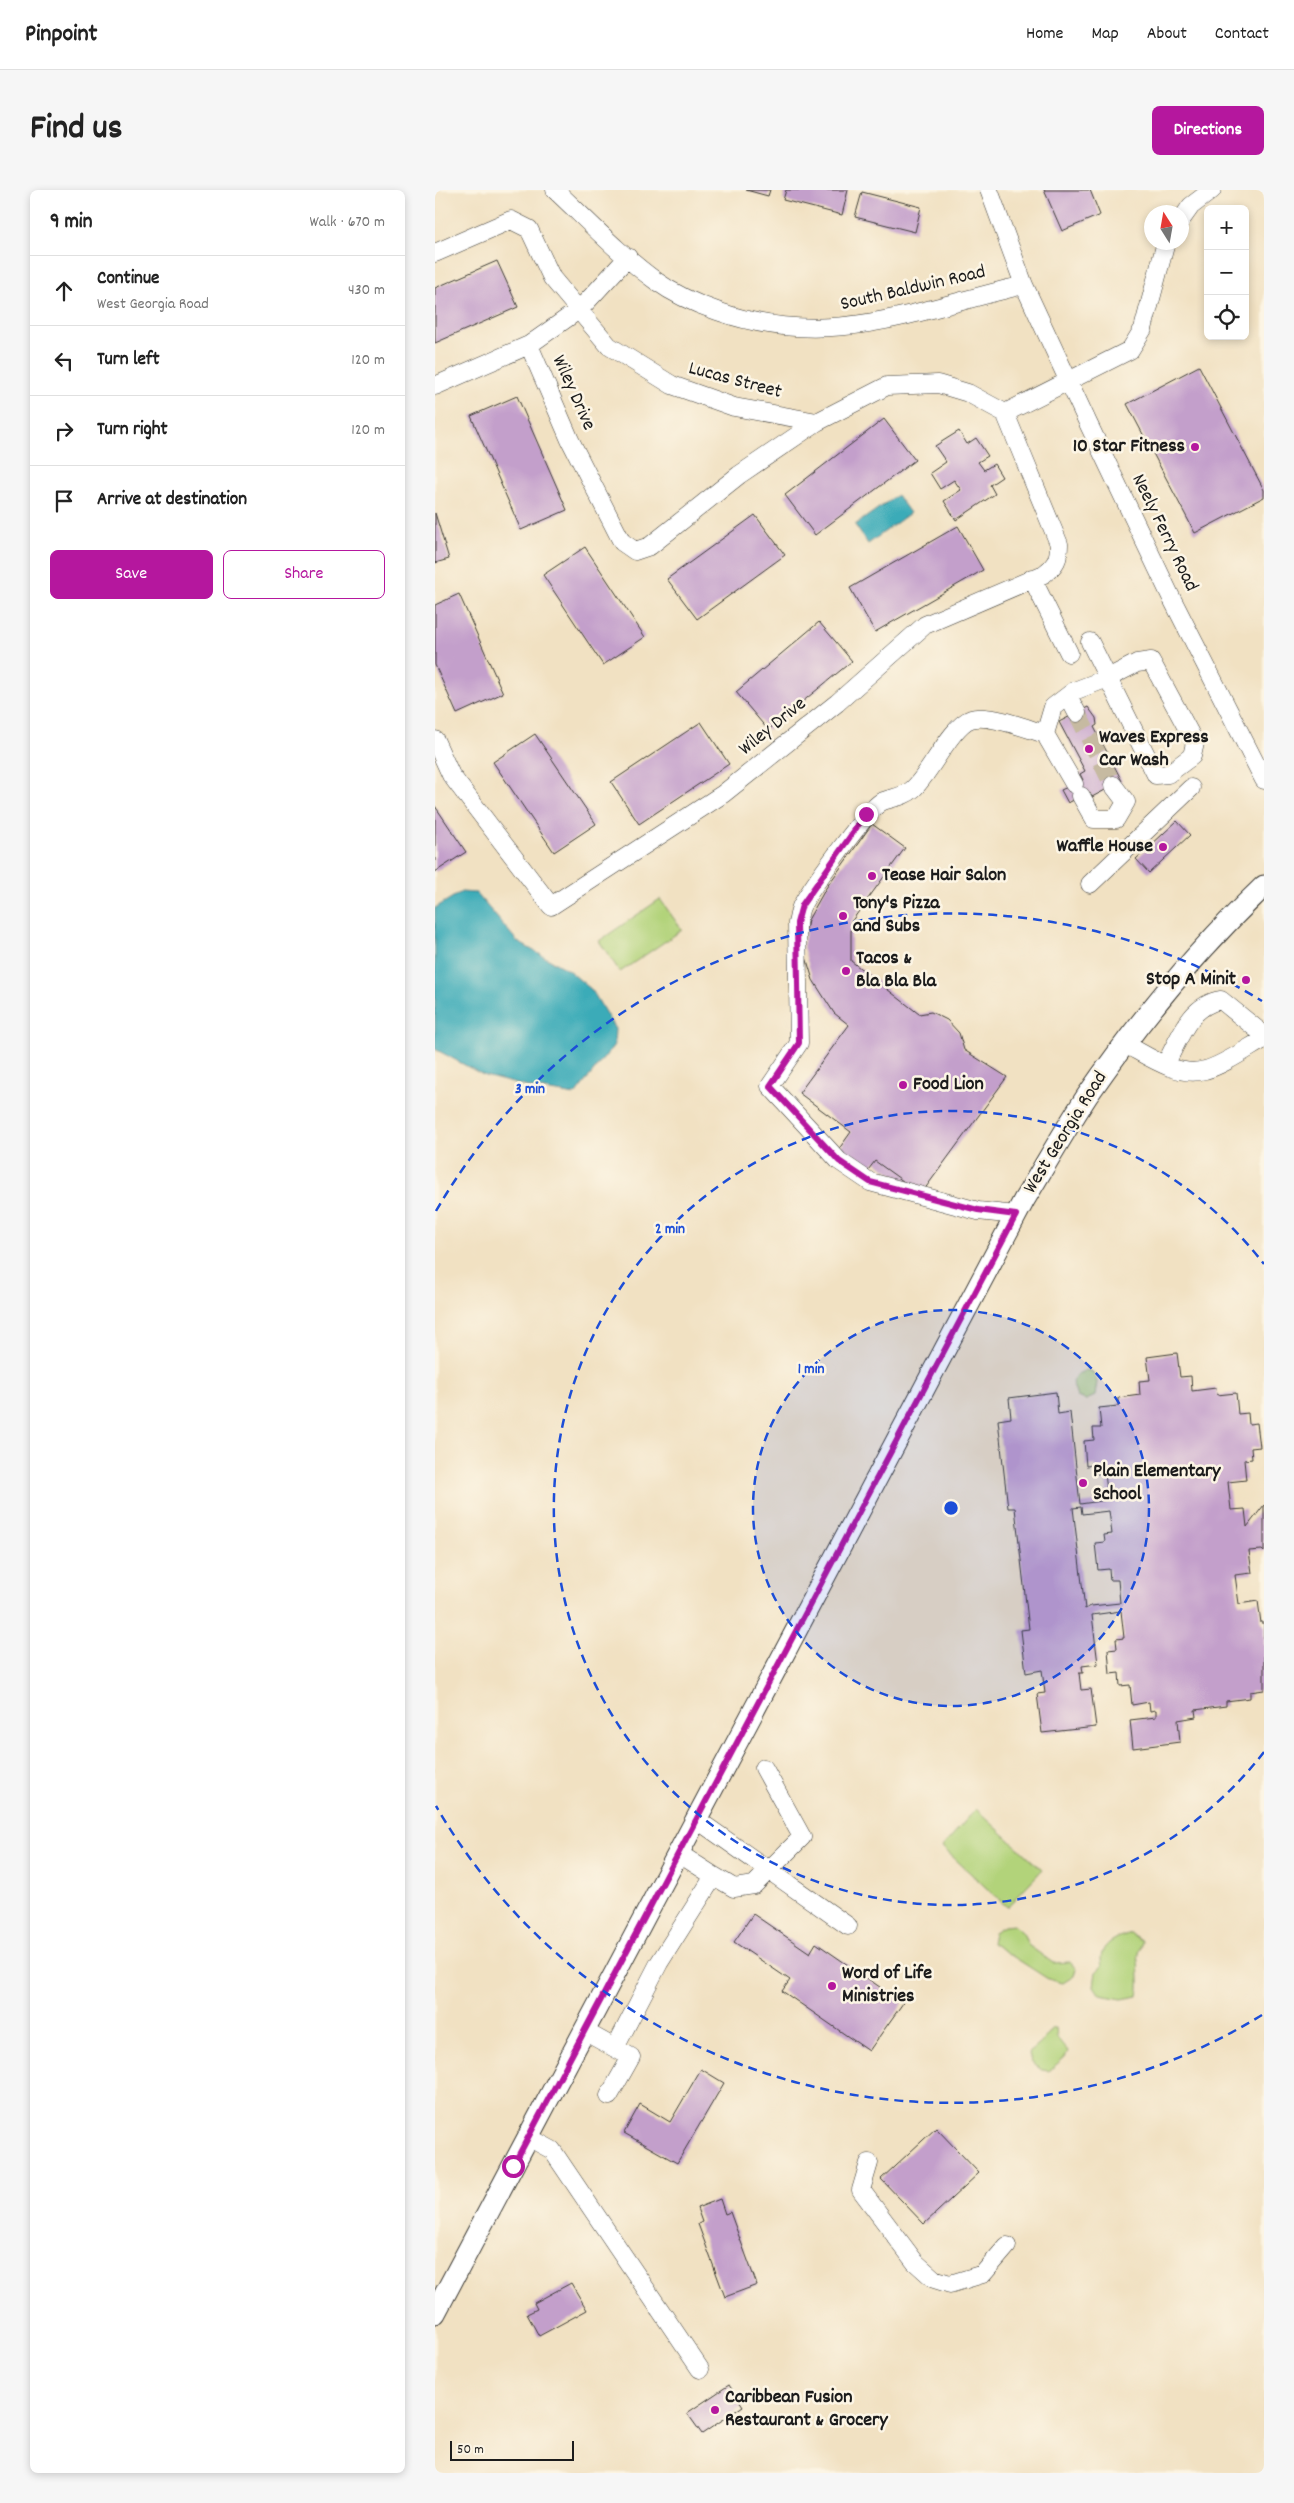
<!DOCTYPE html>
<html lang="en">
<head>
<meta charset="utf-8">
<style>
  :root { --surface:#fff; --page:#f6f6f6; --text:#222; --muted:#767676; --line:#e0e0e0; --accent:#b5179e }
  body { margin:0; font-family:Dekko,sans-serif; background:var(--page); color:var(--text) }
  .controls { position:absolute; right:15px; top:15px; display:grid; overflow:hidden; border-radius:8px; box-shadow:0 2px 8px #0003 }
  .controls button { width:45px; height:45px; display:grid; place-items:center; padding:0; border:0; border-bottom:1px solid var(--line); background:var(--surface); color:var(--text); font:25px sans-serif }
  .compass { position:absolute; left:709px; top:15px; width:45px; height:45px; border-radius:50%; background:var(--surface); box-shadow:0 2px 8px #0003; rotate:349deg }
  .scale { position:absolute; left:15px; bottom:12px; width:124px; box-sizing:border-box; padding-left:5px; border:2px solid #1c1c1c; border-top:0; font-size:14px; line-height:18px; white-space:nowrap; color:#1c1c1c; -webkit-text-stroke:4px #fcf5e5; paint-order:stroke }
  .stop { position:absolute; width:15px; height:15px; margin:-11px; border:4px solid #b5179e; border-radius:50%; background:#fff }
  .stop.end { background:#b5179e; border-color:#fff; box-shadow:0 1px 5px #0008 }
  .list { margin:0; padding:0; list-style:none }
  h2 { display:flex; justify-content:space-between; align-items:center; height:65px; margin:0; padding:0 20px; font-size:21px }
  h2 small { font-size:16px; font-weight:400; color:var(--muted) }
  .list li { display:grid; grid-template-columns:32px 1fr auto; gap:15px; align-items:center; box-sizing:border-box; height:70px; padding:0 20px; border-top:1px solid var(--line) }
  .list b { display:block; font-size:19px; white-space:nowrap }
  .list p { margin:0; font-size:16px; white-space:nowrap; color:var(--muted) }
  .list em { font-size:16px; font-style:normal; color:var(--muted) }
  .actions { display:flex; gap:10px; padding:15px 20px }
  .actions a { flex:1; padding:11px 0; border:1px solid var(--accent); border-radius:8px; text-align:center; font-size:18px; color:var(--accent) }
  .actions .main { background:var(--accent); color:#fff }
  .icon { flex:none; width:28px; height:28px; fill:none; stroke:currentColor; stroke-width:2; stroke-linecap:round; stroke-linejoin:round }
  .map { position:relative; flex:none; width:829px; height:2283px; overflow:hidden; border-radius:8px }
  header { display:flex; align-items:center; gap:30px; box-sizing:border-box; height:70px; padding:0 25px; background:var(--surface); border-bottom:1px solid var(--line) }
  header strong { font-size:24px }
  nav { display:flex; gap:28px; margin-inline-start:auto; font-size:18px }
  .intro { display:flex; align-items:center; justify-content:space-between; box-sizing:border-box; height:120px; padding:0 30px }
  h1 { margin:0; font-size:35px }
  .button { padding:12px 22px; border-radius:8px; background:var(--accent); color:#fff; font-size:18px; font-weight:700 }
  main { display:flex; gap:30px; padding:0 30px }
  aside { flex:1; background:var(--surface); border-radius:8px; box-shadow:0 2px 8px #0003 }
  .map>svg:first-child { display:block }
  .green { fill:#b2d37a; stroke:#67784b }
  .water { fill:#3babb8; stroke:#2c646a }
  .building { fill:#c39fcb; fill-rule:evenodd }
  .lines { fill:none; stroke-linecap:round; stroke-linejoin:round }
  .minor-tunnel { stroke:#c6baa1; stroke-width:18; stroke-dasharray:18 9; stroke-linecap:butt }
  .minor-casing { stroke:#3c3a35; stroke-width:19 }
  .major-casing { stroke:#3c3a35; stroke-width:23 }
  .minor { stroke:#fff; stroke-width:18 }
  .major { stroke:#fff; stroke-width:21 }
  .route { stroke:#b5179e; stroke-width:6 }
  .ring { fill:none; stroke:#1d4ed8; stroke-width:2.5; stroke-dasharray:9 6 }
  .poi-dot { fill:#b5179e; stroke:#fcf5e5; stroke-width:2 }
  .labels { text-anchor:middle; dominant-baseline:central; stroke-width:5; stroke-linejoin:round; paint-order:stroke }
  .street-label { font-size:20px; fill:#1c1c1c; stroke:#fcf5e5 }
  .poi-label { font-size:20px; font-weight:bold; fill:#1c1c1c; stroke:#fcf5e5; text-anchor:start }
  .centre { fill:#1d4ed8; stroke:#fcf5e5; stroke-width:2.5 }
  .ring-label { font-size:15px; text-anchor:middle; font-weight:bold; fill:#1d4ed8; stroke:#fcf5e5; stroke-width:5; stroke-linejoin:round; paint-order:stroke }
</style>
</head>
<body>
<header>
<strong>Pinpoint</strong>
<nav><a>Home</a><a>Map</a><a>About</a><a>Contact</a></nav>
</header>
<div class="intro"><h1>Find us</h1><a class="button">Directions</a></div>
<main>
<aside>
<h2>9 min<small>Walk · 670 m</small></h2>
<ul class="list">
<li><svg class="icon" aria-label="ahead" viewBox="0 0 24 24"><path d="M12 20V5M6 11l6-6 6 6"/></svg><div><b>Continue</b><p>West Georgia Road</p></div><em>430 m</em></li>
<li><svg class="icon" aria-label="left" viewBox="0 0 24 24"><path d="M17 20v-9H6M10 6l-5 5 5 5"/></svg><div><b>Turn left</b></div><em>120 m</em></li>
<li><svg class="icon" aria-label="right" viewBox="0 0 24 24"><path d="M7 20v-9h11M14 6l5 5-5 5"/></svg><div><b>Turn right</b></div><em>120 m</em></li>
<li><svg class="icon" aria-label="arrive" viewBox="0 0 24 24"><path d="M6 21V4h12l-3 4 3 4H6"/></svg><div><b>Arrive at destination</b></div></li>
</ul>
<div class="actions"><a class="main">Save</a><a>Share</a></div>
</aside>
<div class="map">
<svg width="829" height="2283" viewBox="0 0 829 2283">
  <rect width="100%" height="100%" fill="#fcf5e5"/>
  <filter id="ink" filterUnits="userSpaceOnUse"><feTurbulence type="fractalNoise" baseFrequency=".02" numOctaves="2"/><feDisplacementMap in="SourceGraphic" scale="10" xChannelSelector="R" yChannelSelector="G"/><feConvolveMatrix kernelMatrix="1 2 1 2 8 2 1 2 1" color-interpolation-filters="sRGB"/></filter>
  <filter id="wash" filterUnits="userSpaceOnUse"><feTurbulence type="fractalNoise" baseFrequency=".0096" numOctaves="4" result="noise"/><feDisplacementMap in="SourceGraphic" scale="20" xChannelSelector="R" yChannelSelector="G"/><feGaussianBlur stdDeviation="1.12" result="paint"/><feColorMatrix in="noise" values="0 0 0 0 0 0 0 0 0 0 0 0 0 0 0 0 0 1.4 0 .05"/><feComposite in="paint" operator="in"/></filter>
  <g filter="url(#wash)">
    <rect width="100%" height="100%" fill="#f1e1c2"/>
    <path class="green" d="M225,709L247,740L185,782L164,751Z
      M651,1180L658,1182L662,1192L660,1206L651,1210L642,1207L637,1192L643,1184Z
      M541,1619L607,1680L572,1717L507,1657Z
      M579,1735L588,1743L593,1755L618,1773L635,1772L641,1779L639,1786L628,1793L613,1789L557,1753L559,1742L569,1736Z
      M695,1743L707,1751C699,1774 707,1786 703,1806L687,1809L665,1805L659,1796L661,1782L667,1776C662,1756 678,1749 695,1743Z
      M618,1838H621L622,1848L633,1861L630,1867L614,1881L607,1880L596,1872L594,1863L605,1854Z"/>
    <path class="water" d="M462,305L475,323L433,354L420,335Z
      M26,702L41,703L83,752L133,780L157,800L180,839L179,855L140,905L97,898L50,886L0,859V718Z"/>
    <g id="blocks">
      <path class="building" d="M311,0H335L333,6Z
        M351,0H413L407,25L348,10Z
        M609,0H655L665,25L627,41Z
        M427,2L486,17L480,42L420,27Z
        M62,71L83,117L0,153V98Z
        M764,176L829,300V307L760,343L692,214Z
        M82,206L132,320L86,340L36,226Z
        M449,229L480,270L380,345L350,305Z
        M524,241L532,254L541,248L553,266L543,272L549,280L559,274L567,287L555,295L560,304L521,330L509,311L526,300L519,290L505,299L495,283L511,272L500,256Z
        M0,323L14,369L0,373Z
        M320,325L350,365L262,429L232,389Z
        M523,336L548,380L440,442L415,398Z
        M150,357L210,447L168,475L108,385Z
        M24,404L68,503L22,524L0,475V415Z
        M384,432L417,471L333,540L301,502Z
        M653,517L661,528L662,535L659,537L687,591L657,607L654,602L633,613L626,600L648,590L645,584L650,581L624,532Z
        M266,532L294,574L204,634L176,592Z
        M100,544L161,634L119,662L58,572Z
        M0,616L31,662L0,682Z
        M742,631L755,645L714,683L701,669Z
        M437,634L470,658L416,732V771L484,824L496,822L512,830L524,843L529,860L572,887L486,1004L440,971L430,984L401,963L416,942L364,903L414,835L399,823L378,790L368,757L373,730L391,698Z
        M742,1163L745,1187L756,1186L757,1201L781,1198L782,1205L801,1203L803,1224L813,1223L814,1234L822,1233L825,1257L816,1258L817,1269L809,1270L811,1290L793,1292L796,1320L810,1319L812,1337L829,1315V1362L827,1360L814,1361L817,1383L800,1385L804,1414L823,1411L826,1433H829V1500L815,1502V1508L791,1511V1516L760,1520L761,1527L743,1530L745,1552L698,1558L695,1530L721,1527V1520L715,1521L714,1512L697,1515L695,1495L685,1496L684,1483L675,1484L673,1460L682,1459L681,1449L689,1448L686,1421L657,1425L663,1474L647,1476L648,1483H644L646,1500L656,1499L661,1537L607,1543L602,1504L610,1503L607,1480L591,1483L586,1440L594,1439L580,1318H573L563,1230L576,1228L574,1208L621,1202L623,1224L635,1222L645,1314L673,1310L670,1283L661,1284L660,1275L651,1276L649,1251L659,1250L658,1238H666L664,1218L683,1216V1208L705,1205L704,1191L715,1190L712,1167ZM646,1317L647,1324L674,1321L677,1344L669,1345L670,1352L660,1353L663,1380L674,1379L675,1390H683L685,1413L656,1416L650,1419L638,1318Z
        M318,1724L375,1763L381,1753L468,1813L434,1861L347,1801L355,1790L299,1752Z
        M266,1879L289,1893L242,1973L189,1943L205,1914L235,1932Z
        M501,1938L544,1983L489,2034L446,1989Z
        M285,2009L290,2024L295,2022L322,2095L290,2107L263,2034L267,2032L262,2018Z
        M136,2093L152,2120L104,2146L92,2124L102,2119L99,2113Z
        M294,2195L308,2216L267,2244L252,2223Z"/>
    </g>
  </g>
  <g filter="url(#ink)">
    <use href="#blocks" fill-opacity="0" stroke="#3c3a35" stroke-width="1"/>
    <g class="lines">
      <path class="minor-tunnel" d="M642,523L678,595"/>
      <g class="minor-casing">
        <path id="minor" d="M120,0C153,31 185,65 221,91C239,104 261,114 282,121C394,161 481,120 589,95
          M554,0L589,95L653,233L736,407L829,590
          M746,30L756,16L777,0
          M0,63L76,30L94,39L117,88L174,156L237,195L299,217L382,232
          M94,155L135,250L187,352L200,361L215,356L304,285L382,232L452,196L503,194L533,203L570,223
          M0,196L94,155L145,119L193,67
          M597,388L634,463
          M633,506L642,523
          M610,544L618,517L639,501L673,488L702,473L716,471L760,553L757,566L733,584L721,585L655,452
          M0,550L16,585L116,716L288,604L402,513L490,435L609,384C621,375 624,369 624,354L570,223L695,160L708,139L731,52
          M646,606L659,629H681L691,612L678,595
          M655,694L756,598
          M690,854C713,866 743,888 770,880C787,876 813,858 829,849
          M730,875C744,850 754,815 786,810L829,845
          M581,1025L543,1021L435,992L404,971L335,896L364,853L362,733C364,727 364,720 367,715C376,698 432,620 446,612C457,607 468,608 478,599C494,585 517,535 536,529C553,523 593,539 610,544L639,594
          M261,1629L413,1736
          M279,1686L299,1698L319,1695L367,1647L329,1578
          M149,1841L196,1867L174,1906
          M180,1858L224,1773L279,1686L243,1663
          M93,1947L117,1960L265,2179
          M434,1973L426,2000L480,2072L499,2089L515,2094L548,2084L572,2056"/>
      </g>
      <g class="major-casing">
        <path id="major" d="M0,2123L589,1010C610,975 630,940 652,906C704,831 763,759 829,696"/>
      </g>
      <use href="#minor" class="minor"/>
      <use href="#major" class="major"/>
    </g>
  </g>
  <g class="lines" filter="url(#ink)">
    <path class="route" d="M78,1976L581,1025L543,1020L435,992L404,971L335,896L364,853L362,733L367,715L431,624"/>
  </g>
  <circle cx="516" cy="1318" r="198" fill="#1d4ed8" fill-opacity=".12"/>
  <g class="ring">
    <circle cx="516" cy="1318" r="198"/>
    <path d="M829 1562A397 397 0 1 1 829 1074"/>
    <path d="M827 1825A595 595 0 0 1 1 1616M1 1021A595 595 0 0 1 827 811"/>
  </g>
  <g class="poi-dot">
    <circle cx="760" cy="257" r="5"/>
    <circle cx="654" cy="559" r="5"/>
    <circle cx="728" cy="657" r="5"/>
    <circle cx="437" cy="686" r="5"/>
    <circle cx="408" cy="726" r="5"/>
    <circle cx="411" cy="781" r="5"/>
    <circle cx="811" cy="790" r="5"/>
    <circle cx="468" cy="895" r="5"/>
    <circle cx="648" cy="1293" r="5"/>
    <circle cx="397" cy="1796" r="5"/>
    <circle cx="280" cy="2220" r="5"/>
  </g>
  <g class="labels">
    <g class="street-label">
      <text transform="translate(478 99) rotate(-13)">South Baldwin Road</text>
      <text transform="translate(300 191) rotate(15)">Lucas Street</text>
      <text transform="translate(138 203) rotate(66)">Wiley Drive</text>
      <text transform="translate(729 343) rotate(64)">Neely Ferry Road</text>
      <text transform="translate(338 537) rotate(-39)">Wiley Drive</text>
      <text transform="translate(631 943) rotate(-58)">West Georgia Road</text>
    </g>
    <g class="poi-label">
      <text x="750" y="257" text-anchor="end">10 Star Fitness</text>
      <text x="664" y="548">Waves Express<tspan x="664" dy="23">Car Wash</tspan></text>
      <text x="718" y="657" text-anchor="end">Waffle House</text>
      <text x="447" y="686">Tease Hair Salon</text>
      <text x="418" y="714">Tony's Pizza<tspan x="418" dy="23">and Subs</tspan></text>
      <text x="421" y="769">Tacos &amp;<tspan x="421" dy="23">Bla Bla Bla</tspan></text>
      <text x="801" y="790" text-anchor="end">Stop A Minit</text>
      <text x="478" y="895">Food Lion</text>
      <text x="658" y="1282">Plain Elementary<tspan x="658" dy="23">School</tspan></text>
      <text x="407" y="1784">Word of Life<tspan x="407" dy="23">Ministries</tspan></text>
      <text x="290" y="2208">Caribbean Fusion<tspan x="290" dy="23">Restaurant &amp; Grocery</tspan></text>
    </g>
  </g>
  <circle cx="516" cy="1318" r="8" class="centre"/>
  <g class="ring-label">
    <text x="95" y="903">3 min</text>
    <text x="235" y="1043">2 min</text>
    <text x="376" y="1183">1 min</text>
  </g>
</svg>
<div class="controls">
<button>+</button>
<button>−</button>
<button><svg class="icon" aria-label="locate" viewBox="0 0 24 24"><circle cx="12" cy="12" r="6"/><path d="M12 2v4M12 18v4M2 12h4M18 12h4"/></svg></button>
</div>
<svg class="compass" viewBox="-18 -18 36 36"><path d="M0-13l5 13h-10z" fill="#e53935"/><path d="M0 13l5-13h-10z" fill="#767676"/></svg>
<div class="scale">50 m</div>
<div class="stop" style="left:78px;top:1976px"></div>
<div class="stop end" style="left:431px;top:624px"></div>
</div>
</main>
</body>
</html>
